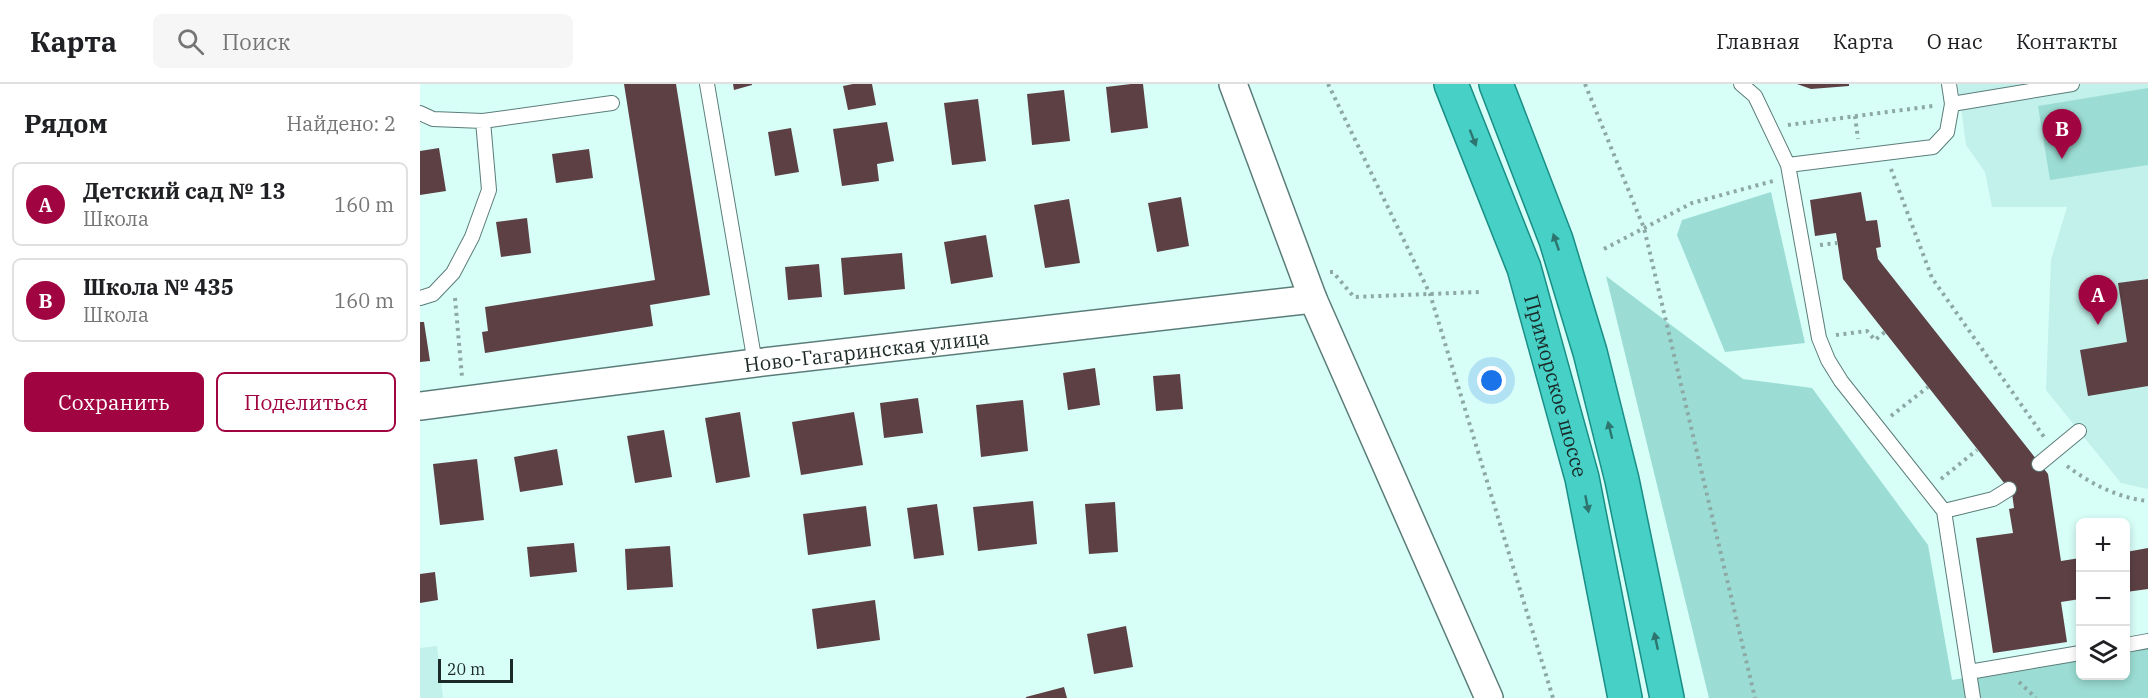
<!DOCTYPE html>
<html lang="ru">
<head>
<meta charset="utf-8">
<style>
  :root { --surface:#fff; --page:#f6f6f6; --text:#202124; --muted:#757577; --line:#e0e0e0; --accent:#a10541 }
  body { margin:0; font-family:"IBM Plex Serif",serif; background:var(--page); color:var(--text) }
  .controls { position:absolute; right:18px; bottom:18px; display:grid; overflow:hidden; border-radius:9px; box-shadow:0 3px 9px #0003 }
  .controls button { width:54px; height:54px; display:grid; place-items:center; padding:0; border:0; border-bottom:2px solid var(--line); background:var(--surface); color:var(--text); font:30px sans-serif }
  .scale { position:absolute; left:18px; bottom:15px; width:75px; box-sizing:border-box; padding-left:6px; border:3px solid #1b2927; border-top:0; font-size:16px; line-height:21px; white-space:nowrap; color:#1b2927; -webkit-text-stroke:4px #d8fef8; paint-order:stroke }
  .you { position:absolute; left:1072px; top:297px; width:21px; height:21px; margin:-15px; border:4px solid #fff; border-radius:50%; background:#1a73e8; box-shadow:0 0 0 9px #1a73e833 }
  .badge { display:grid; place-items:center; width:39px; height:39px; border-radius:50%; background:var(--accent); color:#fff; font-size:20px; font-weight:700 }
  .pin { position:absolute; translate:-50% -50px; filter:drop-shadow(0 2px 3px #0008) }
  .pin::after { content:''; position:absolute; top:32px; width:21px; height:18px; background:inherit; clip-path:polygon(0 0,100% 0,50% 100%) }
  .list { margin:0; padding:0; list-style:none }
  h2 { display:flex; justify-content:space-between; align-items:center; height:78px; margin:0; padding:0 24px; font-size:26px }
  h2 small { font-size:20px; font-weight:400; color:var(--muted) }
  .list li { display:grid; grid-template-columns:39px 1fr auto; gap:18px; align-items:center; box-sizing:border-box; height:84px; margin:0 12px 12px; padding:0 12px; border:2px solid var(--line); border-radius:9px }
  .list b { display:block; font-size:22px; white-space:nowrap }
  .list p { margin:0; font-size:20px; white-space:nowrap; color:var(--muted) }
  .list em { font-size:20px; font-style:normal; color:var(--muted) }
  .actions { display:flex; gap:12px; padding:18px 24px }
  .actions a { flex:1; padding:14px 0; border:2px solid var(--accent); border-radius:9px; text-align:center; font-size:21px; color:var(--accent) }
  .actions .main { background:var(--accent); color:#fff }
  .icon { flex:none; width:33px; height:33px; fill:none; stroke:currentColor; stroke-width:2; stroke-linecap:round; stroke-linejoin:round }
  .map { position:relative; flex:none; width:1728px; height:614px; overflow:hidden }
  header { display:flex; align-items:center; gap:36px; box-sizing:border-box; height:84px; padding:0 30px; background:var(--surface); border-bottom:2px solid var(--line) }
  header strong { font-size:28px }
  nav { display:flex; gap:33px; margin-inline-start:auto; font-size:21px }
  .search { width:420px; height:54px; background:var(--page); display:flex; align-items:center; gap:15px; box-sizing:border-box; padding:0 21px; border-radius:9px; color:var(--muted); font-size:22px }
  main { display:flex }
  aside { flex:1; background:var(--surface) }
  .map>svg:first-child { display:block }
  .built { fill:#c2f0ea }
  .green { fill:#9bddd4 }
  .building { fill:#5c4044 }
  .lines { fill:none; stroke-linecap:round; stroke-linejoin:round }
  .service-casing { stroke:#5b7d79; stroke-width:16 }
  .minor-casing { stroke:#5b7d79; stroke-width:30 }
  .trunk-casing { stroke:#198e85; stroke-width:36 }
  .path { stroke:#8da9a5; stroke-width:4; stroke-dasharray:3 4.5; stroke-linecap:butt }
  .service { stroke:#fff; stroke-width:14 }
  .minor { stroke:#fff; stroke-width:27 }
  .trunk { stroke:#46d0c6; stroke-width:33 }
  .oneway { fill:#2e746f }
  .labels { text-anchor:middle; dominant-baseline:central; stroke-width:6; stroke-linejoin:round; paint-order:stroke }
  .street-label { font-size:20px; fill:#1b2927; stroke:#d8fef8 }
</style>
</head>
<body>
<header>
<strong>Карта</strong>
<div class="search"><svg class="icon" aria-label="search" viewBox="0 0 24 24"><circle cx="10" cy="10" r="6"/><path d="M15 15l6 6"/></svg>Поиск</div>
<nav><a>Главная</a><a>Карта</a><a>О нас</a><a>Контакты</a></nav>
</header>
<main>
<aside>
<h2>Рядом<small>Найдено: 2</small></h2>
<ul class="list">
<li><span class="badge">A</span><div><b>Детский сад № 13</b><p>Школа</p></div><em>160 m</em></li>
<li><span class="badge">B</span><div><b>Школа № 435</b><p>Школа</p></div><em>160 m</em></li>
</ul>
<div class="actions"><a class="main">Сохранить</a><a>Поделиться</a></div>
</aside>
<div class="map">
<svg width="1728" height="614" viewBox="0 0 1728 614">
  <rect width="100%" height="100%" fill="#d8fef8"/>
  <path class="built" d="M1538,0H1728V405L1701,399L1626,306L1631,176L1647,123H1572L1565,88L1546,61Z
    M17,562L23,614H0V564Z"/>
  <path class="green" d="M1728,4V81L1630,96L1618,22Z
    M1351,108L1385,259L1305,268L1257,151L1262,136Z
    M1186,192L1323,295L1392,304L1508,461L1532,596L1660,574V592H1706V566L1728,562V614H1289Z"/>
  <path class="building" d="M204,0H256L290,211L230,221L233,242L65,269L62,248L68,247L65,223L235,196Z
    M313,0H332V1L314,6Z
    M433,0H452L456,21L428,26L423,2Z
    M711,0H723L728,44L691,49L686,3Z
    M1377,0H1429V2L1391,5Z
    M644,6L650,57L612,61L607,10Z
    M558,15L566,77L532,81L524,19Z
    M467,38L474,77L457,80L459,97L422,102L413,45Z
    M371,44L379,88L355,92L348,48Z
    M19,64L26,107L0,111V67Z
    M169,65L173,94L136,99L132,70Z
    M1441,108L1446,137L1457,136L1461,163L1456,164L1458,175L1628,390L1641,477L1660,474V515L1641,518L1647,558L1573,569L1556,454L1593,449L1589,425L1594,424L1592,409L1423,195L1416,149L1395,152L1390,116Z
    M761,113L769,162L737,168L728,119Z
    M649,115L660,179L625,184L614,121Z
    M107,134L111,169L81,173L76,138Z
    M566,151L573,193L531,200L524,158Z
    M482,169L485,205L424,211L421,174Z
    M399,180L402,213L368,216L365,183Z
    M1728,195V302L1668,312L1660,266L1707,258L1698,199Z
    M0,238H4L10,277L0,278Z
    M675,284L680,321L648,326L643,289Z
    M760,290L763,325L736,327L733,292Z
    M498,314L503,349L464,354L460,319Z
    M603,316L608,367L561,373L556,321Z
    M320,328L330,393L296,399L285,334Z
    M434,328L443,381L381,391L372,338Z
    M244,346L252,393L215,399L207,352Z
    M137,365L143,401L100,408L94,373Z
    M57,375L64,436L20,441L13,380Z
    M613,417L617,460L558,467L553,423Z
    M695,418L698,468L669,470L665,420Z
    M517,420L524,471L494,475L487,424Z
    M446,422L451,462L388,471L383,430Z
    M154,459L157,488L110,493L107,463Z
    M250,462L253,503L207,506L205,465Z
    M1728,464V505L1706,508V468Z
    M15,488L18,516L0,519V490Z
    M455,516L460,556L397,565L392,525Z
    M706,542L713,583L674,590L667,550Z
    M644,603L647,614H606V613Z"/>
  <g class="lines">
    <g class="service-casing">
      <path id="service" d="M287,0L335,279
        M1321,0L1335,12L1368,81L1399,254L1408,276L1421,297L1524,427L1553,614
        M1532,20L1652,0
        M0,29L13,35L63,37L69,106L52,153L33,189L13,210L0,214
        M63,37L192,19
        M1368,81L1513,63L1527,48L1532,20L1529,0
        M1619,380L1659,347
        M1524,427L1573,415L1589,405
        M1706,561L1728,557
        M1549,588L1660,569"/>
    </g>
    <g class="minor-casing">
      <g id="minor">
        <path d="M813,0L893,215L1069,614"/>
        <path id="s1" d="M0,322L335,279L893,215"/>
      </g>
    </g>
    <g class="trunk-casing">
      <g id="trunk">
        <path id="s2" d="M1031,0L1104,184L1162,394L1205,614"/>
        <path d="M1076,0L1136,156L1170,268L1202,396L1247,614"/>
      </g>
    </g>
    <path class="path" d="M908,0L1010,210L1133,614
      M1165,0L1224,144L1335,614
      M1435,32L1438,55
      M1368,41L1513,22
      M1471,85L1512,194L1624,353
      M1400,161L1417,159
      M1184,165L1272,119L1353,97
      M910,188H913L934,213L1059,208
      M35,214L42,293
      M1416,251L1447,247L1455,256L1465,248
      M1471,332L1508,303
      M1647,382C1671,400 1698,414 1728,417
      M1521,395L1557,366
      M1599,598L1616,614"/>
    <use href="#service" class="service"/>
    <use href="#minor" class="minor"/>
    <use href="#trunk" class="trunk"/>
  </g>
  <defs><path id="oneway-solid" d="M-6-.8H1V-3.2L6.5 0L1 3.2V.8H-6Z" transform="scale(1.5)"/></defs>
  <g class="oneway">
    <use href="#oneway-solid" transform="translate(1053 54) rotate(69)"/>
    <use href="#oneway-solid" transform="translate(1136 158) rotate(-109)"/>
    <use href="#oneway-solid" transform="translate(1190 346) rotate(-104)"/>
    <use href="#oneway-solid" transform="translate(1167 420) rotate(79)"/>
    <use href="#oneway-solid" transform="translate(1236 557) rotate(-102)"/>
  </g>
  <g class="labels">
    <g class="street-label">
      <text stroke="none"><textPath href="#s1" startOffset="450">Ново-Гагаринская улица</textPath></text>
      <text stroke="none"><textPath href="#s2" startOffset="320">Приморское шоссе</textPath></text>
    </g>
  </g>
</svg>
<div class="controls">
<button>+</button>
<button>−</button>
<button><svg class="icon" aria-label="layers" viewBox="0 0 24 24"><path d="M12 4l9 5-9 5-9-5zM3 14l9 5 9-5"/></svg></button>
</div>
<div class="scale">20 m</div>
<div class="you"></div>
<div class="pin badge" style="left:1678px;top:241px">A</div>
<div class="pin badge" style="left:1642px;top:75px">B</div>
</div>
</main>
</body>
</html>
